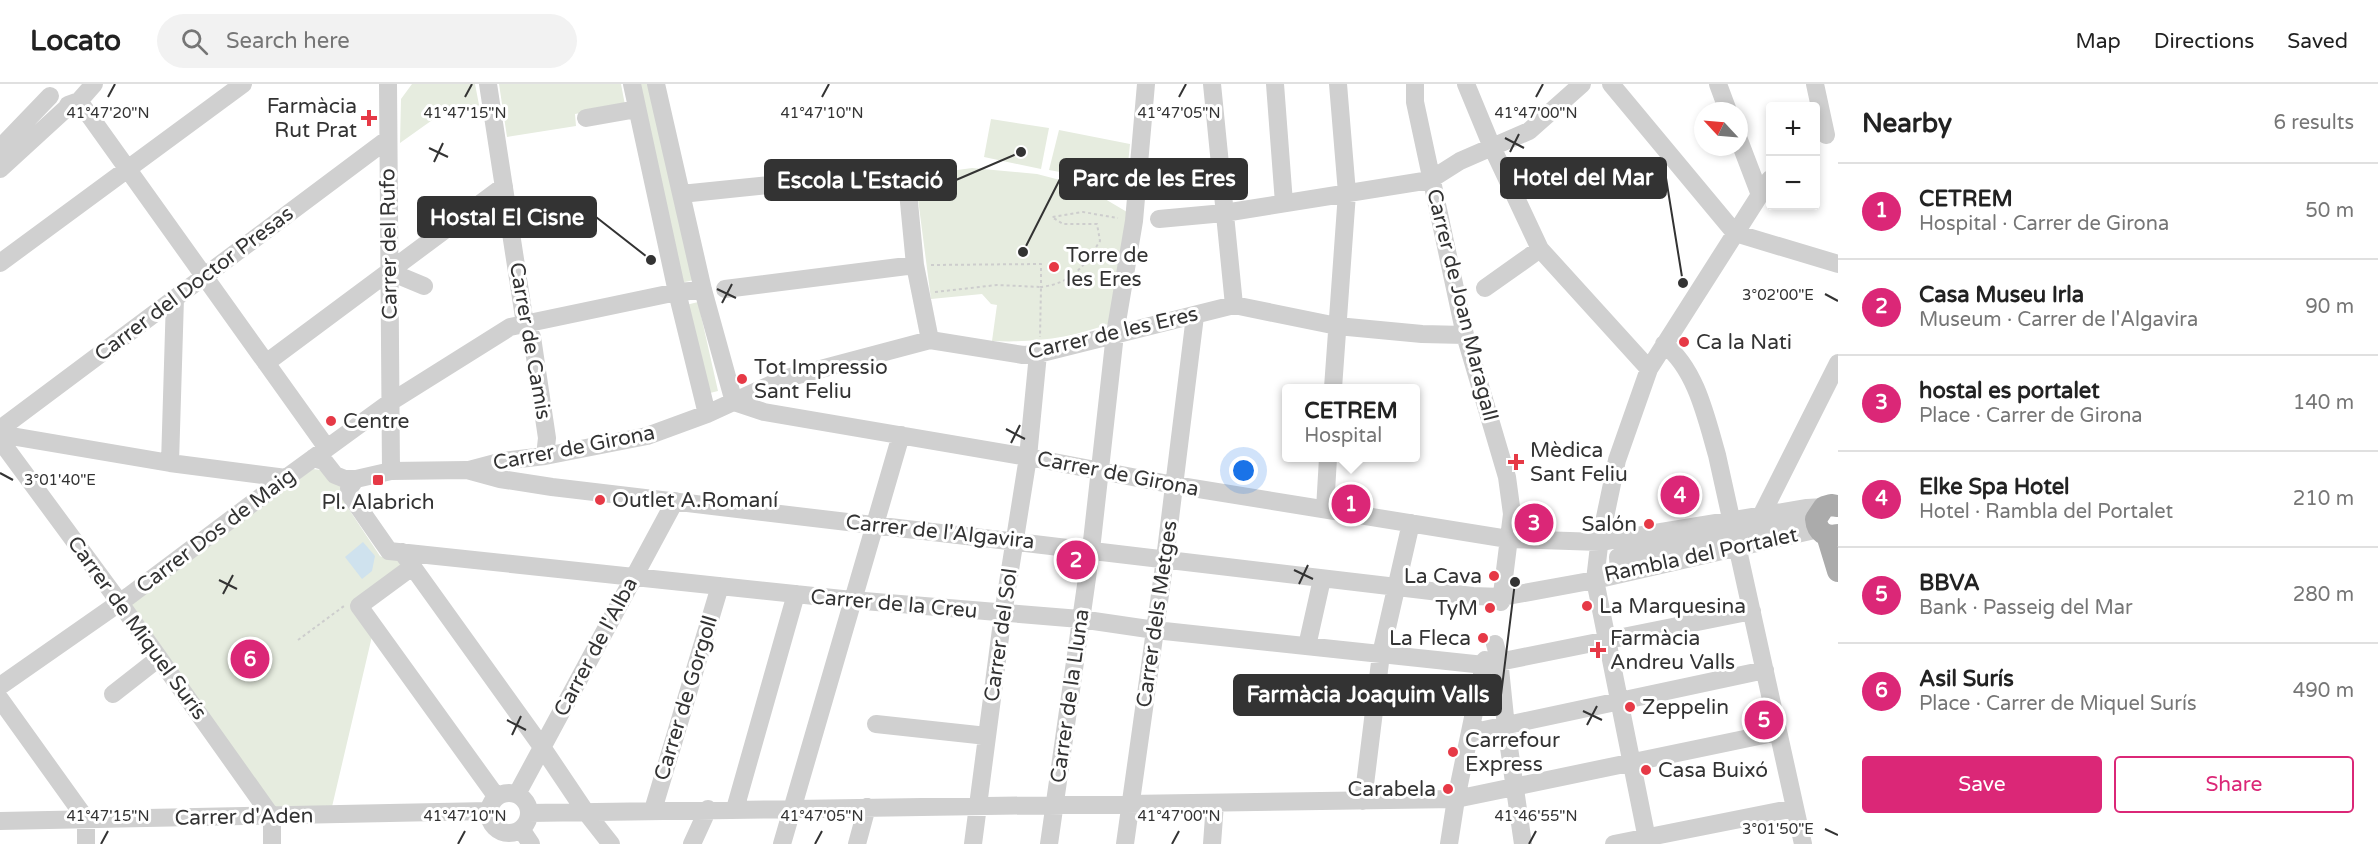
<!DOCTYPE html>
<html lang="en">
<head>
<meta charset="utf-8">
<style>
  :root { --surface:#fff; --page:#f2f2f2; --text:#222; --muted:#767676; --line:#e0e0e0; --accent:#db2777 }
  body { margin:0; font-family:"Varela Round",sans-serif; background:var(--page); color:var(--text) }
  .controls { position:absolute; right:18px; top:18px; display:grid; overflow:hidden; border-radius:6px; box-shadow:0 3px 9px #0003 }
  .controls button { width:54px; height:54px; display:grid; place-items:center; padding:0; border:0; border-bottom:2px solid var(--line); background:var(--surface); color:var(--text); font:30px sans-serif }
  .compass { position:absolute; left:1694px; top:18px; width:54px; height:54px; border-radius:50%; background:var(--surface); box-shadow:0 3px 9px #0003; rotate:296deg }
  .you { position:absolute; left:1244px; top:387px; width:21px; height:21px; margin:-15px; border:4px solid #fff; border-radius:50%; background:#1a73e8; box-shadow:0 0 0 9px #1a73e833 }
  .badge { display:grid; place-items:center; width:39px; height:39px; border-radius:50%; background:var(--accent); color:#fff; font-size:20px; font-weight:700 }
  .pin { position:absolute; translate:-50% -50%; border:3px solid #fff; box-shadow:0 2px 6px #0006 }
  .popup { position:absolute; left:1282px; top:300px; width:138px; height:78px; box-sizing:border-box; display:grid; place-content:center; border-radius:6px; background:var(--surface); filter:drop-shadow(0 2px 4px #0005); font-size:20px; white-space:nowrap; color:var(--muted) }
  .popup b { font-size:22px; color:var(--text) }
  .popup::after { content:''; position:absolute; left:50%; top:100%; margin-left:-12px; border:12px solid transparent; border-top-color:var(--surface) }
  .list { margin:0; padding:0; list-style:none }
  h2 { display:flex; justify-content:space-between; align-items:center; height:78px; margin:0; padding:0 24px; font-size:26px }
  h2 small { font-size:20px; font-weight:400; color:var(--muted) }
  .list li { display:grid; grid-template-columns:39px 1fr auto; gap:18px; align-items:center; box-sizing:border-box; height:96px; padding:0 24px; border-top:2px solid var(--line) }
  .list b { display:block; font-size:22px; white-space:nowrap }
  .list p { margin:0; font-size:20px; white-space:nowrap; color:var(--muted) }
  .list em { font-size:20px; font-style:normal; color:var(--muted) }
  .actions { display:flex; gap:12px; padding:18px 24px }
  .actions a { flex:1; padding:14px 0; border:2px solid var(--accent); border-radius:6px; text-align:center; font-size:21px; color:var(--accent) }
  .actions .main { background:var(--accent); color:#fff }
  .icon { flex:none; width:33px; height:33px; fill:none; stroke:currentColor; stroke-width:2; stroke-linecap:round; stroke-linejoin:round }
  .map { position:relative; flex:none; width:1838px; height:760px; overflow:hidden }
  header { display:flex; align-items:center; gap:36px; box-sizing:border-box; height:84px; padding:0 30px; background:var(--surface); border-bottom:2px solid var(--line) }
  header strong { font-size:28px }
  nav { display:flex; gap:33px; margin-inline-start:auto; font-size:21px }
  .search { width:420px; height:54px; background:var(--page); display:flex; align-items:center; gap:15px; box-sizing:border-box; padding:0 21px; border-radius:33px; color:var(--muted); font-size:22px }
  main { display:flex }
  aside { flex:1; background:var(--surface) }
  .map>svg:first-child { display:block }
  .green { fill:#e6ecdf }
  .water { fill:#cfe2ee }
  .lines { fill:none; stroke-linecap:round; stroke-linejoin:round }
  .path { stroke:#cdcdcd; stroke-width:2; stroke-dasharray:3 3; stroke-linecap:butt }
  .minor { stroke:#d0d0d0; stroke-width:18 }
  .major { stroke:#ababab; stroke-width:22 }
  .ticks { fill:none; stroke:#333; stroke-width:2 }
  .poi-dot { fill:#e63946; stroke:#fff; stroke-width:2 }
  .labels { text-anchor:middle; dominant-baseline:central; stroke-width:6; stroke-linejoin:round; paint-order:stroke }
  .poi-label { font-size:21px; fill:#333; stroke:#fff; text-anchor:start }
  .street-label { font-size:21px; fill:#333; stroke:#fff }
  .ticks-label { font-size:15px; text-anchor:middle; fill:#333; stroke:#fff; stroke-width:6; stroke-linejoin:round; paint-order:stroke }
  .leader { fill:none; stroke:#333; stroke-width:2 }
  .callout-dot { fill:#333; stroke:#fff; stroke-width:2 }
  .callout { fill:#333; stroke:#333; stroke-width:2 }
  .callout-label { font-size:22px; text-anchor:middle; font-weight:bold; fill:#fff }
</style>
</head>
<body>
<header>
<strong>Locato</strong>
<div class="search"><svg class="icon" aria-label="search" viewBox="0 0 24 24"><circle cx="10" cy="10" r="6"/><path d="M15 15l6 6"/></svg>Search here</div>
<nav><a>Map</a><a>Directions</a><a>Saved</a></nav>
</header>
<main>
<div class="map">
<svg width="1838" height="760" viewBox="0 0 1838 760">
  <rect width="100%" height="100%" fill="#fff"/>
  <path class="green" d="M412,0H475L480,26L452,22L400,59L401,15Z
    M499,0H621L625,21L575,30L576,42L507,53Z
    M636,0H651L694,196L680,199Z
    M991,35L1049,44L1041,85L984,73Z
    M1059,46L1130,60L1126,100L1049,86Z
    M972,84L1037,90L1083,102L1127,128L1111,239C1072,254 1033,259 992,257L997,221L991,220L982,210L931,215L915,92Z
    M698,218L718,307L706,310L686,221Z
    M313,385L321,386L342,397L348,424L380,472L382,473L398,471L406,482L356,519L373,548L331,727L274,729L125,520Z"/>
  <path class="water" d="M363,458L375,472L372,487L362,495L345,473Z"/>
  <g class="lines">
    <path class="path" d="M931,181L1041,180V203C1073,199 1084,182 1100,157L1097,140H1063L1052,133L1083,128L1118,134
      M935,208L997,201L1041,203L1040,253
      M298,556L344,522"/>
    <path class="minor" d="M388,0L391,387
      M488,0L525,240L532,253L547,354L545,372
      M632,0L677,208L707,330
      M656,0L703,206L734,318
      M1212,0L1234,221
      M1275,0L1284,119
      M1415,0V18L1465,251L1507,393L1512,430L1501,518
      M1466,0L1492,63L1540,165L1649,285
      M1611,0L1735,149L1838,180
      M1718,0L1728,27
      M1815,0L1826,51
      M79,17L327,364
      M68,21L79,17L94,0
      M586,34L637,25
      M1739,56L1760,111
      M0,64L50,12
      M0,85L71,20
      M681,110L906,87L915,181L930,256
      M1159,135L1224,129L1430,96L1460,77L1529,47L1582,0
      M0,179L243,0
      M388,187L424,202
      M1485,204L1540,165
      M725,205L915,181
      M1664,260C1696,285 1706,333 1717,371L1803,760
      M266,279L504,102
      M1333,304L1347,109L1338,0
      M734,318L764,328L1028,373L1174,401L1508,455L1600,458L1807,424L1824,423
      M0,345L388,55
      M0,350L170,379L286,394
      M0,356L120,519L272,733V760
      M313,374L324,377L335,391L345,395H356L391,387L467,386L500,395L552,403L1473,512L1502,513L1595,496L1819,445
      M170,379L175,214
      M469,386L503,377L545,372L647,352L707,330L783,295L930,256L1023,271L1038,270L1234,221L1337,242L1422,250L1465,251
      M356,395L349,404L350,411L389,467L852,516L1080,535L1155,546L1484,581L1752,527
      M1325,425L1328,374
      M1761,432L1838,279
      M402,468L542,663L585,727L611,760
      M412,483L359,522L496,712
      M1619,490L1618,473L1799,437
      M1495,560L1499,575L1506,643L1523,760
      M1307,562L1322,495
      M0,602L129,512L286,394L389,319L510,243L677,208L703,206
      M113,610L159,574
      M0,615L86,735V760
      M876,640L987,652
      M1470,649L1765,586
      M489 729a20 20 0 1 1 40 0a20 20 0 1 1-40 0Z
      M517,710L675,417
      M1363,717L1381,570L1411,439
      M735,725L796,510
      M653,726L720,502
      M529,729L1456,715L1778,648
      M0,737L488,727
      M521,745L531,760
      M692,760L708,725
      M782,760L901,351
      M857,760L867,723
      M973,760L1003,530L1028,373L1038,270
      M1049,760L1091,466L1115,250L1134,137L1146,0
      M1125,760L1165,475L1195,232
      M1212,760L1215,719
      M1449,760L1456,715L1485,576
      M1614,760L1795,724
      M1648,760L1595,496L1599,462L1617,376L1649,285L1770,95"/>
    <path class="major" d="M1838,422L1831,421L1824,423L1816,435C1817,448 1826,454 1838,451
      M1827,451L1838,487"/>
  </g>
  <path class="ticks" d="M108,13L115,0M465,13L472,0M822,13L829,0M1179,13L1186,0M1536,13L1543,0M1505,54L1524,64M429,64L448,73M1510,68L1519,50M434,78L443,59M717,205L736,214M1825,210L1838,217M722,219L732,200M1006,345L1025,355M1011,359L1020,341M0,389L13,396M1294,486L1313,495M219,496L237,505M1299,500L1308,481M223,510L233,491M1583,627L1602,636M507,636L526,646M1587,641L1597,622M512,651L521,632M1825,745L1838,751M101,760L108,747M458,760L465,747M815,760L822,747M1172,760L1179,747M1529,760L1536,747"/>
  <g class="poi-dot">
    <path d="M366 25h6v6h6v6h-6v6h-6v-6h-6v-6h6z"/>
    <circle cx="1054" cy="183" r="6"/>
    <circle cx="1684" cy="258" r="6"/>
    <circle cx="742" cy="295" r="6"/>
    <circle cx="331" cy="337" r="6"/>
    <path d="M1513 369h6v6h6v6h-6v6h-6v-6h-6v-6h6z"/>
    <rect x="372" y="390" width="12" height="12" rx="3"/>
    <circle cx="600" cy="416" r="6"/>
    <circle cx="1649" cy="440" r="6"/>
    <circle cx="1494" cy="492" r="6"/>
    <circle cx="1587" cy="522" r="6"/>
    <circle cx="1490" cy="524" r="6"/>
    <circle cx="1483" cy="554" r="6"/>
    <path d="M1595 557h6v6h6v6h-6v6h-6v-6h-6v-6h6z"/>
    <circle cx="1630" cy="623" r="6"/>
    <circle cx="1453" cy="668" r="6"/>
    <circle cx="1646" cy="686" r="6"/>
    <circle cx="1448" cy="705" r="6"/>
  </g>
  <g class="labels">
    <g class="poi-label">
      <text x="357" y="22" text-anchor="end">Farmàcia<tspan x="357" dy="24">Rut Prat</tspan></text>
      <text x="1066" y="171">Torre de<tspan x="1066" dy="24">les Eres</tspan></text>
      <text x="1696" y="258">Ca la Nati</text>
      <text x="754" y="283">Tot Impressio<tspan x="754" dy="24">Sant Feliu</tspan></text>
      <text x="343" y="337">Centre</text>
      <text x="1530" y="366">Mèdica<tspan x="1530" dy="24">Sant Feliu</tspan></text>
      <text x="612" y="416">Outlet A.Romaní</text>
      <text x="378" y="418" text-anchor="middle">Pl. Alabrich</text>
      <text x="1637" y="440" text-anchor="end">Salón</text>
      <text x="1482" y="492" text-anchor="end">La Cava</text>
      <text x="1599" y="522">La Marquesina</text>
      <text x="1478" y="524" text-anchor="end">TyM</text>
      <text x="1471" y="554" text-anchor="end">La Fleca</text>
      <text x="1610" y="554">Farmàcia<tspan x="1610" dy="24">Andreu Valls</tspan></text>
      <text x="1642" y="623">Zeppelin</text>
      <text x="1465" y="656">Carrefour<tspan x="1465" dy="24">Express</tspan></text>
      <text x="1658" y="686">Casa Buixó</text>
      <text x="1436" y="705" text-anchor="end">Carabela</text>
    </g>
    <g class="street-label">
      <text transform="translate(389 160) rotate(-91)">Carrer del Rufo</text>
      <text transform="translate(194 200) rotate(-37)">Carrer del Doctor Presas</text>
      <text transform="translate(1462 221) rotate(76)">Carrer de Joan Maragall</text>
      <text transform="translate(1113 249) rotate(-13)">Carrer de les Eres</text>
      <text transform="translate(530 257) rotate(80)">Carrer de Camis</text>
      <text transform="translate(574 364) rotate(-11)">Carrer de Girona</text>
      <text transform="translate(1118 390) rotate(11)">Carrer de Girona</text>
      <text transform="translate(216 447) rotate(-37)">Carrer Dos de Maig</text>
      <text transform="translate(940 448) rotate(6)">Carrer de l'Algavira</text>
      <text transform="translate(1701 471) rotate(-12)">Rambla del Portalet</text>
      <text transform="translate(894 520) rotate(5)">Carrer de la Creu</text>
      <text transform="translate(1157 530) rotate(-82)">Carrer dels Metges</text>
      <text transform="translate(137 544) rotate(54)">Carrer de Miquel Surís</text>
      <text transform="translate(1001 551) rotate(-82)">Carrer del Sol</text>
      <text transform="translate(596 563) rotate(-62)">Carrer de l'Alba</text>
      <text transform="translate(1070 612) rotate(-82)">Carrer de la Lluna</text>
      <text transform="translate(686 614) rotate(-73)">Carrer de Gorgoll</text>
      <text transform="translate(244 733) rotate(-1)">Carrer d'Aden</text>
    </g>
  </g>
  <g class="ticks-label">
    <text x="1536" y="34">41°47'00"N</text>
    <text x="108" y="34">41°47'20"N</text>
    <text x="465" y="34">41°47'15"N</text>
    <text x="822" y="34">41°47'10"N</text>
    <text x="1179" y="34">41°47'05"N</text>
    <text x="1778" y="216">3°02'00"E</text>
    <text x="60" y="401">3°01'40"E</text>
    <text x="108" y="737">41°47'15"N</text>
    <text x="465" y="737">41°47'10"N</text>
    <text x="822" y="737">41°47'05"N</text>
    <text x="1179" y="737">41°47'00"N</text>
    <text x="1536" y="737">41°46'55"N</text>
    <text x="1778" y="750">3°01'50"E</text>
  </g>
  <path class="leader" d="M1683 199L1666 94M1023 168L1060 95M1021 68L956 96M651 176L596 133M1515 498L1501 611"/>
  <g class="callout-dot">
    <circle cx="1683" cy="199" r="6"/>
    <circle cx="1023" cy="168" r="6"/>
    <circle cx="1021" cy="68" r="6"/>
    <circle cx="651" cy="176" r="6"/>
    <circle cx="1515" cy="498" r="6"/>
  </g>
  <g class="callout">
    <rect x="1501" y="74" width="165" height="40" rx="6"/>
    <rect x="1060" y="75" width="187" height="40" rx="6"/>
    <rect x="765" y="76" width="191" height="40" rx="6"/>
    <rect x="418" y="113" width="178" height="40" rx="6"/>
    <rect x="1234" y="591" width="267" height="40" rx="6"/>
  </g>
  <g class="callout-label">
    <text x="1583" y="101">Hotel del Mar</text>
    <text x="1154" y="102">Parc de les Eres</text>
    <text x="860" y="104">Escola L'Estació</text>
    <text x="507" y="141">Hostal El Cisne</text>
    <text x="1368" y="618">Farmàcia Joaquim Valls</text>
  </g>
</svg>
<div class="controls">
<button>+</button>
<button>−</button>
</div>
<svg class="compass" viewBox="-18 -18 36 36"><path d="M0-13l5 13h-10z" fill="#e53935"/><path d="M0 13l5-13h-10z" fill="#767676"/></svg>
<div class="you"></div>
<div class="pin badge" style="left:1351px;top:420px">1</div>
<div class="popup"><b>CETREM</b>Hospital</div>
<div class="pin badge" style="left:1076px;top:476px">2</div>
<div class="pin badge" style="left:1534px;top:439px">3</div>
<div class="pin badge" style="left:1680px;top:411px">4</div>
<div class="pin badge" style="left:1764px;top:636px">5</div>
<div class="pin badge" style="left:250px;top:575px">6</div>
</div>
<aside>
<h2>Nearby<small>6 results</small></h2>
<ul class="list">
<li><span class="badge">1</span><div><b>CETREM</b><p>Hospital · Carrer de Girona</p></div><em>50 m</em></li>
<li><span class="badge">2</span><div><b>Casa Museu Irla</b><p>Museum · Carrer de l'Algavira</p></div><em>90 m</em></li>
<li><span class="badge">3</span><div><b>hostal es portalet</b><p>Place · Carrer de Girona</p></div><em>140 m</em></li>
<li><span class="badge">4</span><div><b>Elke Spa Hotel</b><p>Hotel · Rambla del Portalet</p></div><em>210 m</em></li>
<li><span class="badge">5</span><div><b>BBVA</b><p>Bank · Passeig del Mar</p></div><em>280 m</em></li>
<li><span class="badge">6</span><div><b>Asil Surís</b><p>Place · Carrer de Miquel Surís</p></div><em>490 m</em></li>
</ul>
<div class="actions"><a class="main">Save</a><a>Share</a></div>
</aside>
</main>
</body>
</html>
